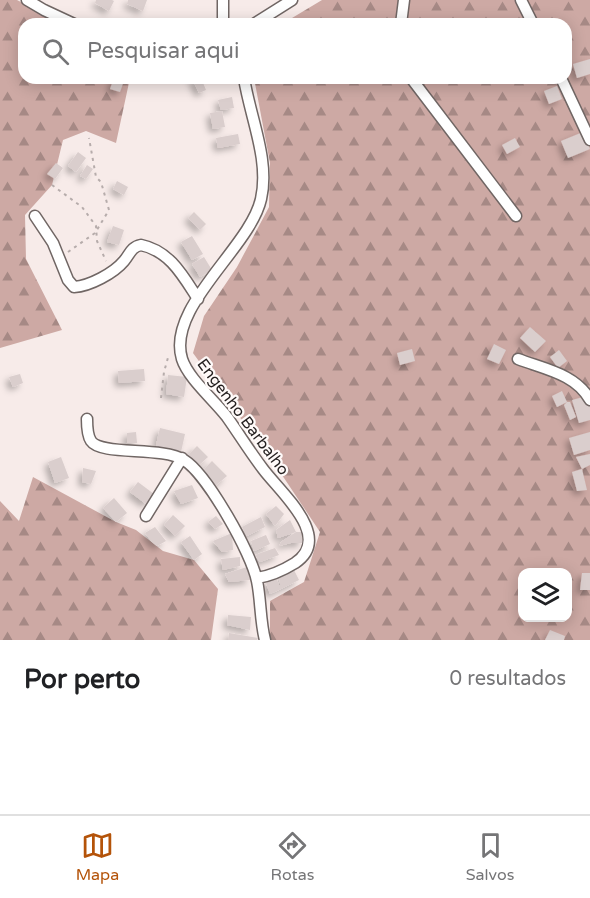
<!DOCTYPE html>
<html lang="pt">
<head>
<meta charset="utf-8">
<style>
  :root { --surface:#fff; --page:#f6f6f6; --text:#202124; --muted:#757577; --line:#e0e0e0; --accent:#b45309 }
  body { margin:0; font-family:"Varela Round",sans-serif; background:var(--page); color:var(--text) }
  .controls { position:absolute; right:18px; bottom:18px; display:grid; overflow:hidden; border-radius:12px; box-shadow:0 3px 15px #0003 }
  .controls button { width:54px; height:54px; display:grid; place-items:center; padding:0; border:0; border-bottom:2px solid var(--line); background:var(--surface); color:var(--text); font:30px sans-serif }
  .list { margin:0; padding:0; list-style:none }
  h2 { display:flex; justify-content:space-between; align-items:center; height:78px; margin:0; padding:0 24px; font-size:26px }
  h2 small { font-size:20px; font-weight:400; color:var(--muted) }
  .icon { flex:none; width:33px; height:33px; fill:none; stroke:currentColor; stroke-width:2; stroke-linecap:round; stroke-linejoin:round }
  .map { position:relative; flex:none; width:590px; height:640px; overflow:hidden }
  .search { position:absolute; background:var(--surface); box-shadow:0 3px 15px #0003; left:18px; right:18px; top:18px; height:66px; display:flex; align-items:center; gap:15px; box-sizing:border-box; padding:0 21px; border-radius:18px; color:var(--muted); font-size:22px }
  .sheet { height:174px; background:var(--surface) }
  nav { display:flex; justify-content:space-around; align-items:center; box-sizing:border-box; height:84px; border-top:2px solid var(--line); background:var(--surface); font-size:16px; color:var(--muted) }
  nav a { display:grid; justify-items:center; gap:3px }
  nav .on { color:var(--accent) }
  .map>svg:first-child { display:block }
  .forest { fill:url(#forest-firs); fill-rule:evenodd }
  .building { fill:#dacecd; filter:url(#shadow) }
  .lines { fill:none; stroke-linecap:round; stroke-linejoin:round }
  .street-casing { stroke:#706664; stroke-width:13 }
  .path { stroke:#b6acab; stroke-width:2; stroke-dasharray:3 4.5; stroke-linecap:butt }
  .street { stroke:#fff; stroke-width:10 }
  .labels { text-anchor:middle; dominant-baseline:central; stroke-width:4.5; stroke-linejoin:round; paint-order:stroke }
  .street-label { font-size:16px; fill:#241f1f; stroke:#fffaf9 }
</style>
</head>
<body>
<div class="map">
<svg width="590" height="640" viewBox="0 0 590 640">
  <defs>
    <pattern id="forest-firs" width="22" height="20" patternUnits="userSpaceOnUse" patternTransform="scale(1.5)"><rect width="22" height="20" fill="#cda9a4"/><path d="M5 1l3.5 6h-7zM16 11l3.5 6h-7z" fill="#a68985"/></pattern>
    <filter id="shadow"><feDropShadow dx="-4" dy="4" stdDeviation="3" flood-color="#0004"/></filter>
  </defs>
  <rect width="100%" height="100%" fill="#f7ebe9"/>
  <path class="forest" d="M0,0H17L63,24H24V78H130L116,143L86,131L63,140L52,185L25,215L26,259L62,330L0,348Z
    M322,0H590V640H270V601L304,582L320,532L284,478L193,353L204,316L237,267L269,207L270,163L254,78H566V24H282ZM522,572H568V618H522Z
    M33,477L116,522L136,530L163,551L194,560L218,589L211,640H0V501L19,521Z"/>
  <path class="building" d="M96,0H112L114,1L109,11L95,3Z
    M128,0H147L143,11L127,4Z
    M590,59V74L577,78L573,64Z
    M114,78L124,81L120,92L110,89Z
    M192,78H201L206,90L199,93Z
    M557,86L562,99L549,104L544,91Z
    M232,97L234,108L221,110L218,100Z
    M222,111L225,127L213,129L210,113Z
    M583,132L590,149L568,158L561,141Z
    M238,134L240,144L218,148L216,138Z
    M515,138L520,147L507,154L502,145Z
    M78,152L86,158L76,172L68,166Z
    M56,163L63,168L55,179L47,174Z
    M87,165L93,169L86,179L80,176Z
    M117,181L128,187L124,195L113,189Z
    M194,212L206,224L200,230L188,218Z
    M113,226L124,230L119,245L107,242Z
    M192,236L203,254L192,260L181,242Z
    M204,257L212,270L200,277L192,264Z
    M530,327L546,341L535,352L520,338Z
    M494,344L506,350L499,364L487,359Z
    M412,349L415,361L400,365L397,353Z
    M559,350L567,361L558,368L550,357Z
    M144,369L145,381L119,383L118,371Z
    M20,374L23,383L13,387L9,377Z
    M168,375L187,377L184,397L166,394Z
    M562,391L567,402H570L576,417L570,420L564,405L567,402L557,407L552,396Z
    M587,396L590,406V420L579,423L572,400Z
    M160,428L185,434L181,452L156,445Z
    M136,432L137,443H127V433Z
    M590,432V450L574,455L569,438Z
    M197,446L208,457L198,466L188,455Z
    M590,454V465L582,469L587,490L577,491L572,472L582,469L576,457Z
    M61,457L69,478L55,483L48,462Z
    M212,461L227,476L215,486L201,472Z
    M83,468L96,471L91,484L82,482Z
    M138,482L154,494L146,504L130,492Z
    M192,485L198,498L181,504L174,491Z
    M114,498L127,513L116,522L103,508Z
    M276,506L284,514L275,526L266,514Z
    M173,515L185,526L175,536L164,525Z
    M216,516L223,524L215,529L208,522Z
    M261,517L265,527L247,536L242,527Z
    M290,520L296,532L278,538L276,530Z
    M155,527L166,541L157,546L151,541L145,533Z
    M296,532H302V543H291L279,546L281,542Z
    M232,533L233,550L222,552L213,541Z
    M266,535L270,544L254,551L251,541Z
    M190,536L202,554L194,560L181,542Z
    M275,548L279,555L260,562L255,555Z
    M240,557V566L223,570L221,559Z
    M247,567L250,580L229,582L225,574Z
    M294,570L299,580L281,589L279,578Z
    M582,573H590V590H580Z
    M276,578L281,589L270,594L266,583Z
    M228,615L251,617L250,630L227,625Z
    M550,630L565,636L564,640H545Z
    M229,633L258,638L257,640H228Z"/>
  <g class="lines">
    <g class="street-casing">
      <path id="street" d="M27,0L44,10L74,24
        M223,0V24
        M521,0L533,24
        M254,24L292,0
        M401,24L404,0
        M244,78C250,117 270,160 261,199C250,248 166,307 182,359C188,378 214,400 227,417C239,434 250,452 263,469C280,492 334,537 295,563C282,571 271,576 257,578
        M411,78L516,216
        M561,78L590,140
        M35,216L53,243L68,280L74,287C90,286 114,273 124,261C130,254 131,247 141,245C170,251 183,276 198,299
        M518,359C544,369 576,374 590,400
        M87,419C87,426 87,435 91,441C101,456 162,446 184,460C207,474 252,554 257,581C261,600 260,621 265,640
        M146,516L182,458"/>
    </g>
    <path class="path" d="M52,185L82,207L96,226L97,241L106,261
      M68,252L95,233L109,210L101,182L96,177L89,138
      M161,398L164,372L169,354"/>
    <use href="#street" class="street"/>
  </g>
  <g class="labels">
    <g class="street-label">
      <text transform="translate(243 417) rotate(53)">Engenho Barbalho</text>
    </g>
  </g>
</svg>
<div class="controls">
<button><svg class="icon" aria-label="layers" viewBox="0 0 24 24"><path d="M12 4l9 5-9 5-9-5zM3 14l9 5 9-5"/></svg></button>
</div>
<div class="search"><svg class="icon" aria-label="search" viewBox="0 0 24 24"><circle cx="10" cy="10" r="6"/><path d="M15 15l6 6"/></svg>Pesquisar aqui</div>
</div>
<section class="sheet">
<h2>Por perto<small>0 resultados</small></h2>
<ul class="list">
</ul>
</section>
<nav>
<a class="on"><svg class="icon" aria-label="map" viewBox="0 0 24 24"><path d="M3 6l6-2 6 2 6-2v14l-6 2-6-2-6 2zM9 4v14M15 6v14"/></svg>Mapa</a>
<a><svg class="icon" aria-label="directions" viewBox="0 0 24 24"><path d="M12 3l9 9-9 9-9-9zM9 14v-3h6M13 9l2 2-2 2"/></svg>Rotas</a>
<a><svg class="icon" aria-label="saved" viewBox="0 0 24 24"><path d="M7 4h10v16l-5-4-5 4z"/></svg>Salvos</a>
</nav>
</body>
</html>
